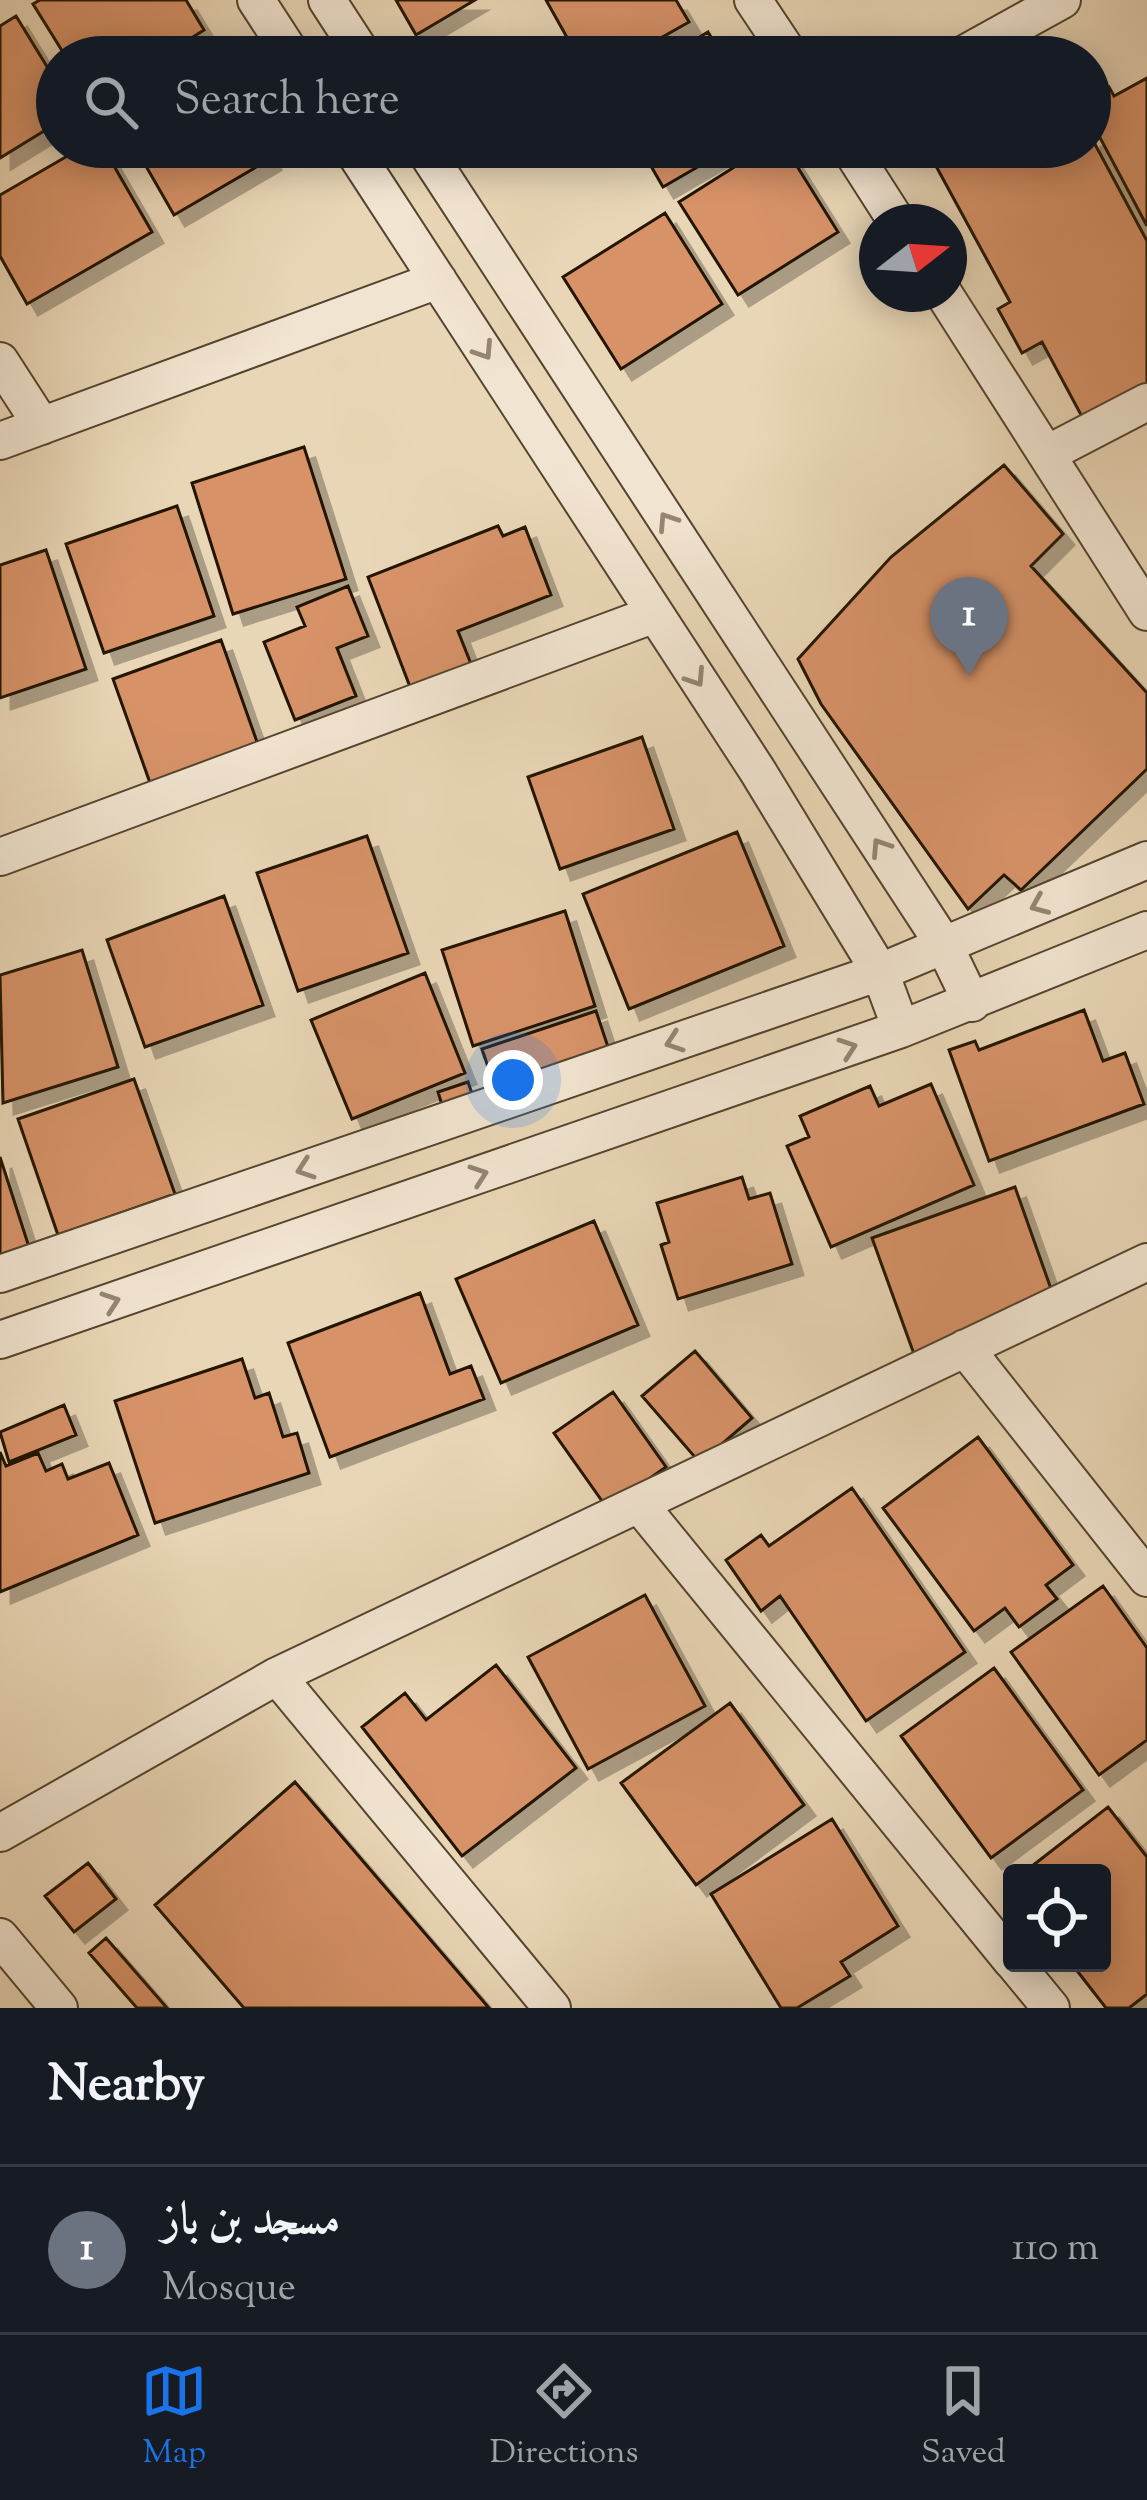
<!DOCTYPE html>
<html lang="en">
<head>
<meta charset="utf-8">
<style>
  :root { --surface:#171b24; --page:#20242c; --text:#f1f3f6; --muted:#9ea1a6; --line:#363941; --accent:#1a73e8 }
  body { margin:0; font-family:"Sorts Mill Goudy",Amiri,serif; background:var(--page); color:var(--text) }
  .controls { position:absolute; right:36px; bottom:36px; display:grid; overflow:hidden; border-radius:12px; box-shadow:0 6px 30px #0003 }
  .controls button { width:108px; height:108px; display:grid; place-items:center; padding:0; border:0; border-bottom:3px solid var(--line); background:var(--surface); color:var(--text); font:60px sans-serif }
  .compass { position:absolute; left:859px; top:204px; width:108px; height:108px; border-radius:50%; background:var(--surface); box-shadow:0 6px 30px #0003; rotate:73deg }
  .you { position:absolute; left:513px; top:1080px; width:42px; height:42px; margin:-30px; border:9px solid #fff; border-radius:50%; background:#1a73e8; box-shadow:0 0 0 18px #1a73e833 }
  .badge { display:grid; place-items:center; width:78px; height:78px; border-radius:50%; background:var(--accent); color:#fff; font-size:39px; font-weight:700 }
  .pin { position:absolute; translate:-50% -99px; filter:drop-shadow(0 3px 6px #0008) }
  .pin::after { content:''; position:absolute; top:63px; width:42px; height:36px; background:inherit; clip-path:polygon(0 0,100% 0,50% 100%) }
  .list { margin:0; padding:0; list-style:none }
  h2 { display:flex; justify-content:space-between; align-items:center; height:156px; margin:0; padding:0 48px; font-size:51px }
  h2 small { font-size:39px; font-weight:400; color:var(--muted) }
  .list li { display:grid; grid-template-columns:78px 1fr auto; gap:36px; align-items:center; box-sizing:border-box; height:168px; padding:0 48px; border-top:3px solid var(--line) }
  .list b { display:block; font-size:45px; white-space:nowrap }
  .list p { margin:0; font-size:39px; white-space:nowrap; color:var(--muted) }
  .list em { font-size:39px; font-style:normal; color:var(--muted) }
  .icon { flex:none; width:66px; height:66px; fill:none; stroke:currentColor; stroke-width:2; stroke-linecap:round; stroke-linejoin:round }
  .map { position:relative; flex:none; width:1147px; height:2008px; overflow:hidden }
  .search { position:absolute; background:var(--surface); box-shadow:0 6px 30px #0003; left:36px; right:36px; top:36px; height:132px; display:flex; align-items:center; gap:30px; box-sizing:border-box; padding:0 42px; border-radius:66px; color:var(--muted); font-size:45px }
  .sheet { height:324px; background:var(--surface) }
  nav { display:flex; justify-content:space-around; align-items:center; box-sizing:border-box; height:168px; border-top:3px solid var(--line); background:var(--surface); font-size:33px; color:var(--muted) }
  nav a { display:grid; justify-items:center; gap:6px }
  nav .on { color:var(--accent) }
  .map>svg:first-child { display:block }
  .building { fill:#d79268; stroke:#231300; stroke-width:3; filter:url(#shadow) }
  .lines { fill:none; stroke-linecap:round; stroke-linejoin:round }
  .street-casing { stroke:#54442e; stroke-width:40 }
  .street { stroke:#f1e4d0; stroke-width:36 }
  .oneway { stroke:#948672 }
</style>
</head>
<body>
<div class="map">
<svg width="1147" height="2008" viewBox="0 0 1147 2008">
  <defs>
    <filter id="shadow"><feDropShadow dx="11" dy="11" stdDeviation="0" flood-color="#0004"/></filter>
  </defs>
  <rect width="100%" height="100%" fill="#e9d6b6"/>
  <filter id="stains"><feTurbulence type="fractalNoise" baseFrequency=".00167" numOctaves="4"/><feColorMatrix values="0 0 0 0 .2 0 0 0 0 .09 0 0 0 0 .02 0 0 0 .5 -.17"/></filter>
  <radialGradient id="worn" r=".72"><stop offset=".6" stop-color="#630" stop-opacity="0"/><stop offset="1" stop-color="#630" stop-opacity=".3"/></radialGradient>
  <path class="building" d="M40,0H186L204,30L161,57H66L33,4Z
    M396,0H475L416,35Z
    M546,0H676L689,22L627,57H578Z
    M16,16L57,83V123L0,158V26Z
    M708,32L723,57H665Z
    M1147,78V226L1090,119V97L1109,87L1114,96Z
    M1090,135L1147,241V393L1087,426L1042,342L1022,353L998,309L1010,302L936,166L971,147H1090Z
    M83,147H103L152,232L27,304L0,256V195Z
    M135,147H263L270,159L174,215Z
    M640,147H732L663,187Z
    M766,147H785L838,232L738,295L679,202Z
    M665,213L722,304L621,369L563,277Z
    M304,447L346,579L233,614L192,483Z
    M1004,465L1063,534L1031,566L1147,693V769L1021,890L1004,875L968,909L821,704L798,659L891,557Z
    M177,506L214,616L104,653L66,544Z
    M498,526L503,536L525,527L551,595L458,631L473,669L412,692L368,577Z
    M46,550L86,669L0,698V565Z
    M348,586L368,636L337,648L356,696L295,720L264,642L305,626L297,607Z
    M221,640L262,756L154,794L113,679Z
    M642,737L674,829L560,869L528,777Z
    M737,832L784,946L629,1009L583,894Z
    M367,836L408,953L298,991L257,873Z
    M224,896L263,1005L145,1047L107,940Z
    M565,911L595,1006L473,1046L442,950Z
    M82,950L118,1067L3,1103L0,975Z
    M425,973L465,1073L352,1119L311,1020Z
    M1084,1010L1103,1061L1125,1053L1144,1104L989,1161L949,1050L975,1041L979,1050Z
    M596,1011L610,1053L496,1091L482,1049Z
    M134,1079L175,1194L58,1235L18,1119Z
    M468,1082L476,1105L445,1115L438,1092Z
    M931,1084L974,1185L831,1247L787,1146L809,1137L800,1116L870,1086L879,1106Z
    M0,1157L29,1247L0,1257Z
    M742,1177L749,1199L770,1193L792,1264L678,1299L661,1245L669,1242L657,1203Z
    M1015,1187L1056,1303L914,1354L872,1238Z
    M594,1221L638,1325L501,1383L456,1279Z
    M420,1293L450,1374L471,1366L484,1399L330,1457L288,1343Z
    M695,1351L752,1418L700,1463L642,1396Z
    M242,1359L255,1398L269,1393L283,1437L297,1433L309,1473L155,1523L115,1401Z
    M613,1392L666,1467L607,1508L554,1433Z
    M64,1405L76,1435L9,1462L0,1432Z
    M978,1437L1073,1565L1046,1585L1057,1599L1019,1627L1005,1608L974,1631L883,1508Z
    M0,1452L6,1466L38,1453L46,1471L62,1464L68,1479L109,1463L138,1535L0,1592Z
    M852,1488L965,1652L866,1721L780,1596L761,1611L726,1560L761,1535L769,1546Z
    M1103,1586L1147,1648V1740L1099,1775L1011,1652Z
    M645,1595L705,1706L588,1769L528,1657Z
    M496,1665L576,1768L462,1856L362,1727L405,1693L426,1720Z
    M994,1668L1083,1790L991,1858L901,1736Z
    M730,1703L804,1805L696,1885L621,1783Z
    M295,1782L489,2008H244L155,1905Z
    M1108,1807L1147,1857V1994L1129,2008H1106L1071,1963H1102V1873H1023Z
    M832,1819L898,1926L841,1962L850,1976L797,2008H781L711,1894Z
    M88,1863L116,1899L74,1932L45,1896Z
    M106,1938L167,2008H137L89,1953Z"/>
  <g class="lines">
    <g class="street-casing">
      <path id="street" d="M256,0L293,57
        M327,0L364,57
        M753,0L791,57
        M959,57L1062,0
        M351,147L757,770L880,972L901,1029
        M423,147L944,945L972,1003
        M849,147L897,222
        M944,294L1147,612
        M0,361L42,426
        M0,441L438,280
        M1047,454L1147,402
        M0,857L655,614
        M0,1274L880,972L1147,860
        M0,1340L901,1029L1147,930
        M965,1348L1147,1578
        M639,1504L1012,1961
        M277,1676L552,2008
        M0,1833L277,1676L1147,1262
        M0,1937L59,2008
        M1014,1963L1051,2008"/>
    </g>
    <use href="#street" class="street"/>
  </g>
  <defs><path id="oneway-chevron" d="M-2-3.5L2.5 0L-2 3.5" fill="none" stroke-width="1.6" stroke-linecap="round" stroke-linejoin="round" transform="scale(3)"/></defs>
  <g class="oneway">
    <use href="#oneway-chevron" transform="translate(484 351) rotate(57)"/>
    <use href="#oneway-chevron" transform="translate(667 521) rotate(-123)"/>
    <use href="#oneway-chevron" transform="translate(696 678) rotate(57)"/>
    <use href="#oneway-chevron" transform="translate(880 847) rotate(-123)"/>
    <use href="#oneway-chevron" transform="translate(1039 905) rotate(157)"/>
    <use href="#oneway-chevron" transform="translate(674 1042) rotate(161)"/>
    <use href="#oneway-chevron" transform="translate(848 1048) rotate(-19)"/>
    <use href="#oneway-chevron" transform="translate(305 1169) rotate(161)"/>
    <use href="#oneway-chevron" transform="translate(479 1175) rotate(-19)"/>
    <use href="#oneway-chevron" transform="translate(111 1302) rotate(-19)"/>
  </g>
  <rect width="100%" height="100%" filter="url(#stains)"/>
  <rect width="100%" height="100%" fill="url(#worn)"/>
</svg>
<div class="controls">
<button><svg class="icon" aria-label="locate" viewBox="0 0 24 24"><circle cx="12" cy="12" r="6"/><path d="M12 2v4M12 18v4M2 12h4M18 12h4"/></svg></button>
</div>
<svg class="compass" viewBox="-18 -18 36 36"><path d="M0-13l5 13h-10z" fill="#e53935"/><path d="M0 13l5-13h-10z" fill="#9ea1a6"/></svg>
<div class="you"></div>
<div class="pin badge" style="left:969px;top:676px;background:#6b7280">1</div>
<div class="search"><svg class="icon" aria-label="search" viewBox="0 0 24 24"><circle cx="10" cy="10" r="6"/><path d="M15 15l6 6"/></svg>Search here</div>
</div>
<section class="sheet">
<h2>Nearby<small></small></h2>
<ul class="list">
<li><span class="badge" style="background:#6b7280">1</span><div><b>مسجد بن باز</b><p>Mosque</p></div><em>110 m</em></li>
</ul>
</section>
<nav>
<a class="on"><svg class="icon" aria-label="map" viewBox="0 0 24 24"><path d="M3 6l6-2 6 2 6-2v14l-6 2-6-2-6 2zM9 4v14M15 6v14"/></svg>Map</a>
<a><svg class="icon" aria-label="directions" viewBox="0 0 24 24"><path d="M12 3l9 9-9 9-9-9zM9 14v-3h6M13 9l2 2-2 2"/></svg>Directions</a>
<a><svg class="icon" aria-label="saved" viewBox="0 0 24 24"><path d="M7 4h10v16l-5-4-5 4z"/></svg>Saved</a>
</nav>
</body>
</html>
